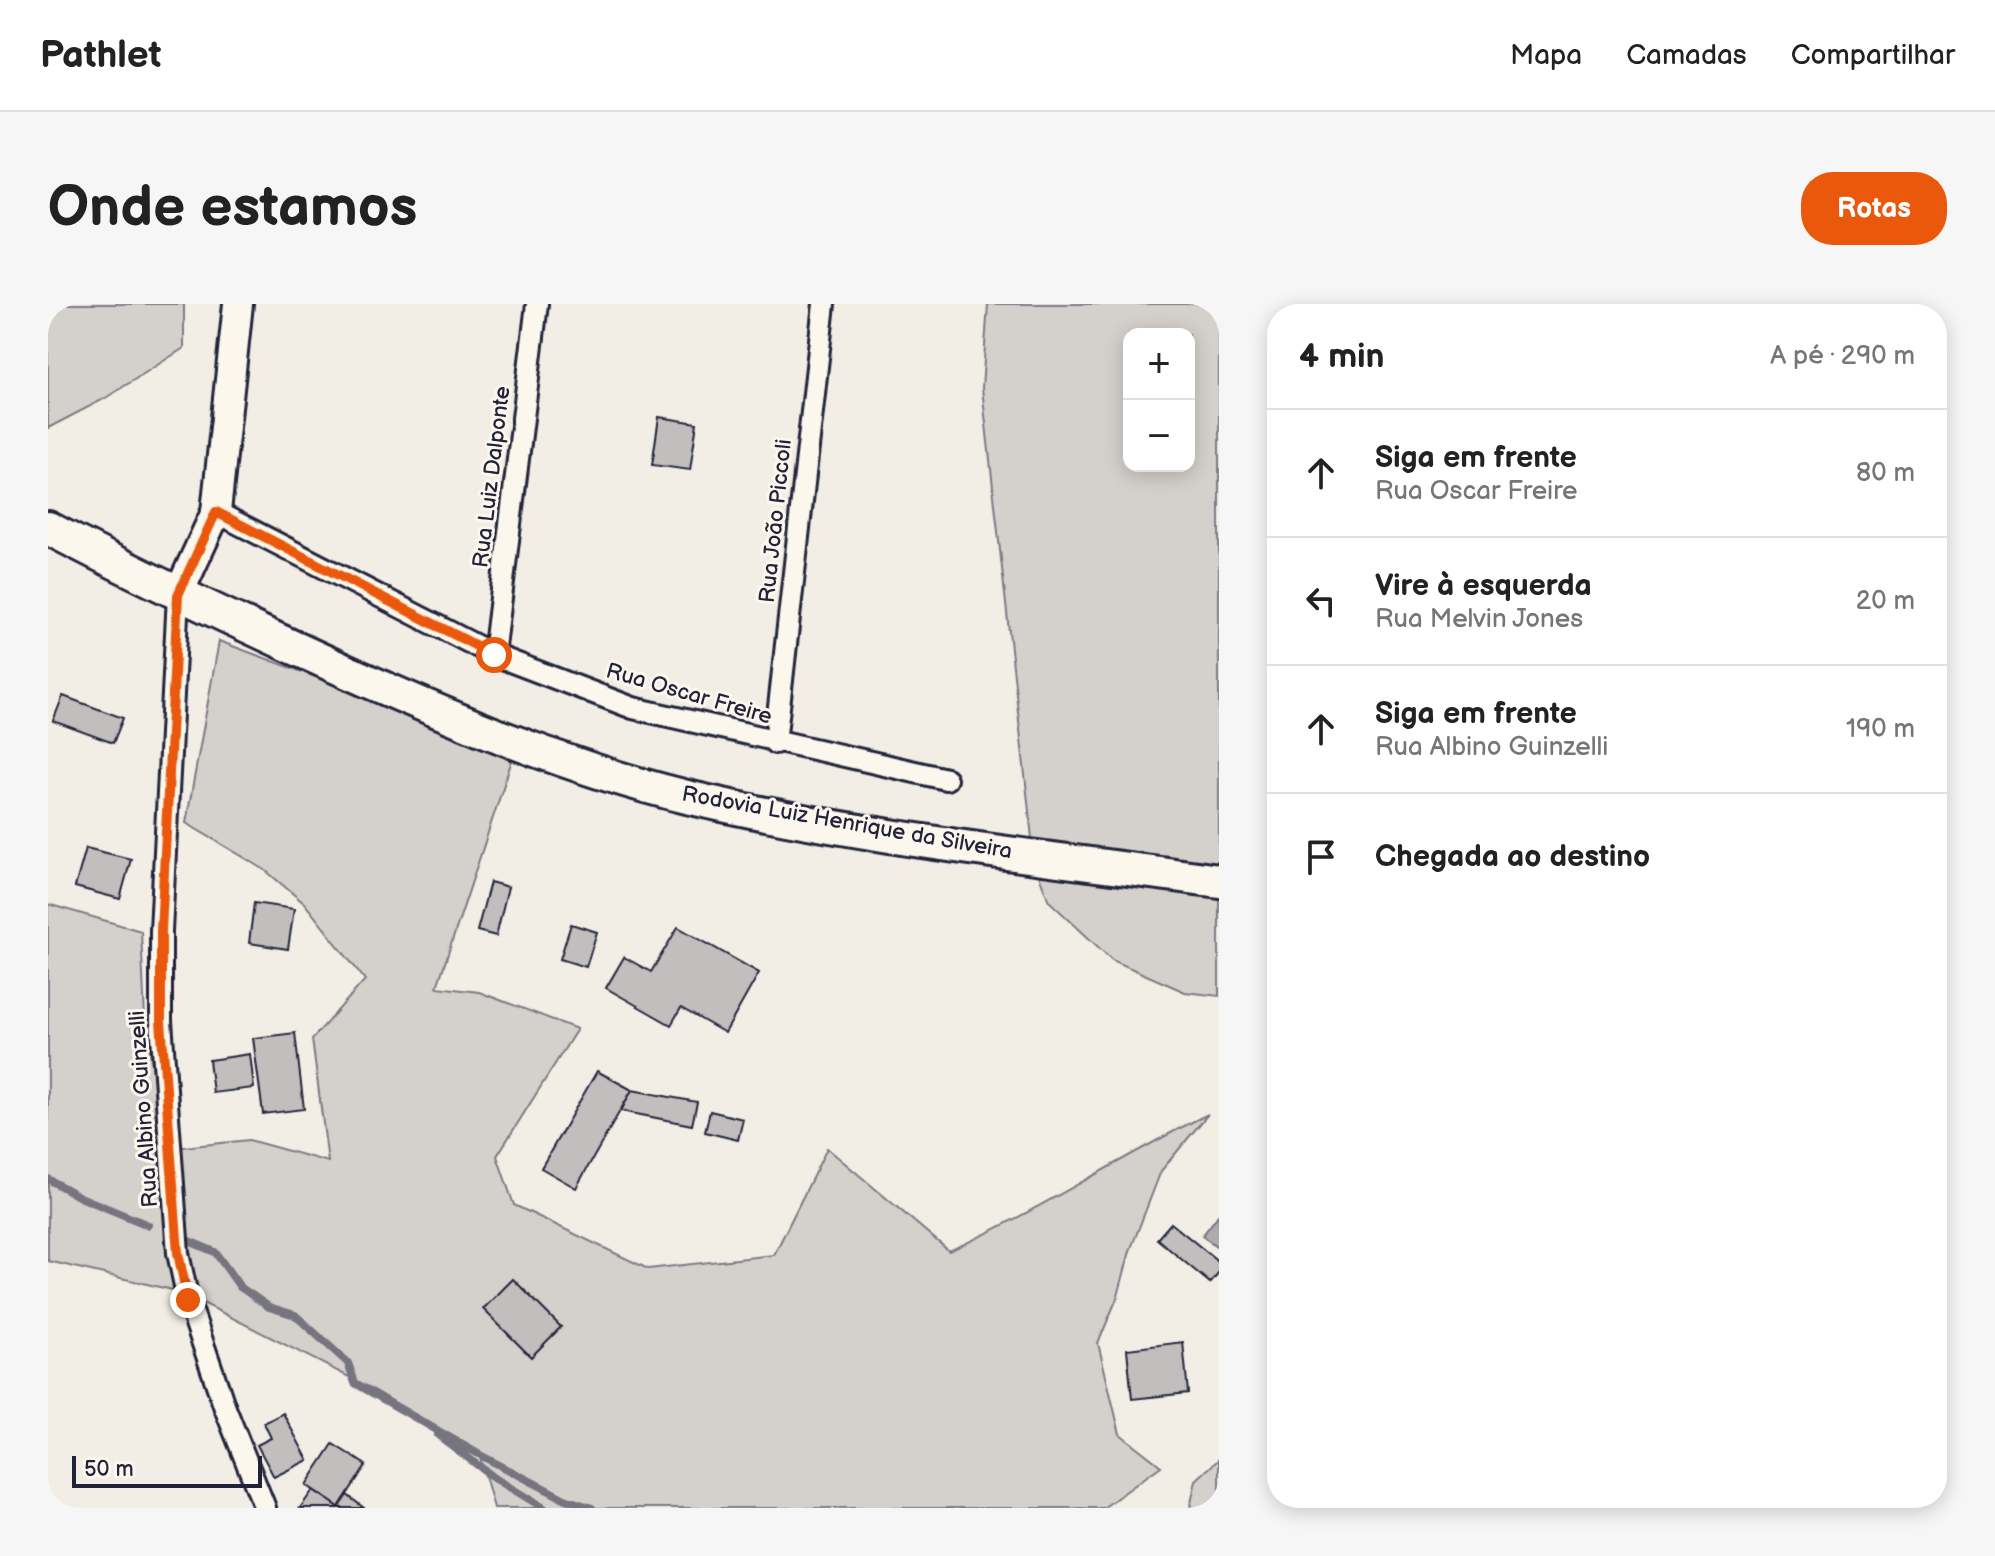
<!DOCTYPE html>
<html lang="pt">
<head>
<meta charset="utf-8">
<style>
  :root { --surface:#fff; --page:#f6f6f6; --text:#222; --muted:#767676; --line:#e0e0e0; --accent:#ea580c }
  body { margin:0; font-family:"Balsamiq Sans",sans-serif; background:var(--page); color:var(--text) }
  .controls { position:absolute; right:24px; top:24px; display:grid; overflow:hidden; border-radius:16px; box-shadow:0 4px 20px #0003 }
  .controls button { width:72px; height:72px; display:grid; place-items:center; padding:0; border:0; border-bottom:2px solid var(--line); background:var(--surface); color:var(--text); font:40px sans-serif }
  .scale { position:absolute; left:24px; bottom:20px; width:190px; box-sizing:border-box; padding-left:8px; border:4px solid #22223b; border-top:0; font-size:22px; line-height:28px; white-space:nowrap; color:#22223b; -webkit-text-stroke:6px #fbf7ec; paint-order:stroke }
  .stop { position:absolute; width:24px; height:24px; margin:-18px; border:6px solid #ea580c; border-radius:50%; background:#fff }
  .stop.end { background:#ea580c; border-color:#fff; box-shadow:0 2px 8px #0008 }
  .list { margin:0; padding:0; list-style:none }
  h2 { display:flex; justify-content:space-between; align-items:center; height:104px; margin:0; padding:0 32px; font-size:34px }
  h2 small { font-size:26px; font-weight:400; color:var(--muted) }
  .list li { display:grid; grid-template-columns:52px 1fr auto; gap:24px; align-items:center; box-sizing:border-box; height:128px; padding:0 32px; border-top:2px solid var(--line) }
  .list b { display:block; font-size:30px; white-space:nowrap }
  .list p { margin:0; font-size:26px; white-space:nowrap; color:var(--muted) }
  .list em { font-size:26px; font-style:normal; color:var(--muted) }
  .icon { flex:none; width:44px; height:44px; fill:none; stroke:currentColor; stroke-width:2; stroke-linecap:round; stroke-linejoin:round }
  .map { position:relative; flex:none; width:1171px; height:1204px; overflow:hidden; border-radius:32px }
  header { display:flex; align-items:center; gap:48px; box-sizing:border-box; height:112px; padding:0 40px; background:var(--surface); border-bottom:2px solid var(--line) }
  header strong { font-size:38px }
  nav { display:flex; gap:44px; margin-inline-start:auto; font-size:28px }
  .intro { display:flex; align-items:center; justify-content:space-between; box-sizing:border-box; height:192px; padding:0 48px }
  h1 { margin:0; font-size:56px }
  .button { padding:20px 36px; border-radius:32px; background:var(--accent); color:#fff; font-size:28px; font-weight:700 }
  main { display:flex; gap:48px; padding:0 48px }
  aside { flex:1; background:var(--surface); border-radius:32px; box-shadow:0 4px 20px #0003 }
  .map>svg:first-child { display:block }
  .green { fill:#d4d1cc; stroke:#7b7a84; stroke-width:2; fill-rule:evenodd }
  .water { fill:#aeabad; stroke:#76747f; stroke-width:2 }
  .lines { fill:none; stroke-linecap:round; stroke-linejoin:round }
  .stream { stroke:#76747f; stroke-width:8 }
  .building { fill:#c2bebe; stroke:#22223b; stroke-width:2 }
  .street-casing { stroke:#22223b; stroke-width:26 }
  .secondary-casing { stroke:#22223b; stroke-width:34 }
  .primary-casing { stroke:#22223b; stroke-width:38 }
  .street { stroke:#fbf7ec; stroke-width:20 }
  .secondary { stroke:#fbf7ec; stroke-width:28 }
  .primary { stroke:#fbf7ec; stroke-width:32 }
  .route { stroke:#ea580c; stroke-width:10 }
  .labels { text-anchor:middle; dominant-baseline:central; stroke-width:6; stroke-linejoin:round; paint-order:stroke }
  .street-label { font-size:22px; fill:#22223b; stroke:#fbf7ec }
</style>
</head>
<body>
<header>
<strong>Pathlet</strong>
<nav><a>Mapa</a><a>Camadas</a><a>Compartilhar</a></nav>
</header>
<div class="intro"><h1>Onde estamos</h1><a class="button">Rotas</a></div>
<main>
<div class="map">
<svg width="1171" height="1204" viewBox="0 0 1171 1204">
  <rect width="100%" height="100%" fill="#f2eee5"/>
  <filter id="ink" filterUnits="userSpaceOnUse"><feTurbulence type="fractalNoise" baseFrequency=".0125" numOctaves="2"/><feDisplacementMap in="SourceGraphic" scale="16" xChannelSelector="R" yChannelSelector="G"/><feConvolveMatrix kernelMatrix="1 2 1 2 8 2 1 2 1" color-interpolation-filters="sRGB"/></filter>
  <g filter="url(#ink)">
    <path class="green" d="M0,0H136V44L56,95L0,124Z
      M940,0H1171V692L1137,688L1064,656L1001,597L987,561L934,84ZM1081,30H1141V162H1081Z
      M171,337L467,447L389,683L431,688L529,725L449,852L466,901L600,965L726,951L779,844L901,947C991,907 1072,853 1160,810L1113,867L1082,947L1070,992L1050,1039L1072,1130L1113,1162L1055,1204H446L431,1150L321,1083L133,988L0,957V600L93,627L97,715L117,845L201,836L280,858L264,735L317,676L257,600L217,566L138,519Z
      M1171,1155V1204H1142L1148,1176Z"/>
    <path class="water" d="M1171,910V944L1154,932Z"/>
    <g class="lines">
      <path class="stream" d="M0,875L32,893L100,921
        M141,937L167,948L192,983L221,1003L247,1011L300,1059L307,1079L432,1151L517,1195L544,1204
        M390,1131L448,1175L496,1204"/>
    </g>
    <path class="building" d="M611,113L649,119L642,166L604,161Z
      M15,392L75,414L65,439L5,417Z
      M38,544L83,555L72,595L27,583Z
      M442,578L460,583L448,632L429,627Z
      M206,599L246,605L240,645L201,639Z
      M523,620L549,628L538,663L512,655Z
      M630,623L711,669L677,729L633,704L623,721L558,684L576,653L603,668Z
      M247,729L256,805L215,810L205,734Z
      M202,750L206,784L165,789L161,756Z
      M549,767L584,786L528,884L493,864Z
      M584,786L649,798L644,821L573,807Z
      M662,807L695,815L690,836L657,828Z
      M1123,919L1171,958V968L1162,979L1109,935Z
      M465,975L513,1023L483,1053L435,1005Z
      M1135,1038L1140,1089L1084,1095L1079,1045Z
      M235,1109L260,1156L226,1173L209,1141L223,1134L216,1119Z
      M285,1140L318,1161L291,1203L258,1181Z
      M265,1186L291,1203L299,1191L316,1204H252Z"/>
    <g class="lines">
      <g class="street-casing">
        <path id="street" d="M168,208L446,351L585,404L898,475
          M130,291L113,627V717L130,949L140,996L177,1104L217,1204
          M446,351L489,0
          M727,439L776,0"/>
      </g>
      <g class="secondary-casing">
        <path id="secondary" d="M130,291L168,208L190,0"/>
      </g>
      <g class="primary-casing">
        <path id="primary" d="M0,224C99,276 200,323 302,369C410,417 523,465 639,493C813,534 994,553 1171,577"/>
      </g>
      <use href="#street" class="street"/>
      <use href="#secondary" class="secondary"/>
      <use href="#primary" class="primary"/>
    </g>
  </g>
  <g class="lines" filter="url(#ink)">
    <path class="route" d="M140,996L130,949L113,717V627L130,291L168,208L446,351"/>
  </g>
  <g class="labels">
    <g class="street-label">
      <text transform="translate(444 173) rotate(-83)">Rua Luiz Dalponte</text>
      <text transform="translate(728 217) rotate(-84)">Rua João Piccoli</text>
      <text transform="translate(641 390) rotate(16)">Rua Oscar Freire</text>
      <text transform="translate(799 519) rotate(10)">Rodovia Luiz Henrique da Silveira</text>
      <text transform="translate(96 805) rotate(-94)">Rua Albino Guinzelli</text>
    </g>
  </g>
</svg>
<div class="controls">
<button>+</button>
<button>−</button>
</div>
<div class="scale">50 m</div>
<div class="stop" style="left:446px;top:351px"></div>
<div class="stop end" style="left:140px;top:996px"></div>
</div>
<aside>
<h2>4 min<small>A pé · 290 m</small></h2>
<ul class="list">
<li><svg class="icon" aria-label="ahead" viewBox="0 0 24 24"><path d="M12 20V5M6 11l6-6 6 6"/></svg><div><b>Siga em frente</b><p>Rua Oscar Freire</p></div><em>80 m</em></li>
<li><svg class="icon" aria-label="left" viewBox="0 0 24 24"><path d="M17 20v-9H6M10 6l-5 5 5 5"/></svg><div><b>Vire à esquerda</b><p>Rua Melvin Jones</p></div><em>20 m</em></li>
<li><svg class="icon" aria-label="ahead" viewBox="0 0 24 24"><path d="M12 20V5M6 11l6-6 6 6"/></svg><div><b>Siga em frente</b><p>Rua Albino Guinzelli</p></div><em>190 m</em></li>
<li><svg class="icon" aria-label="arrive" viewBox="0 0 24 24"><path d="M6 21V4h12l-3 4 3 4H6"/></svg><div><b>Chegada ao destino</b></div></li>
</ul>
</aside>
</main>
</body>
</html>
